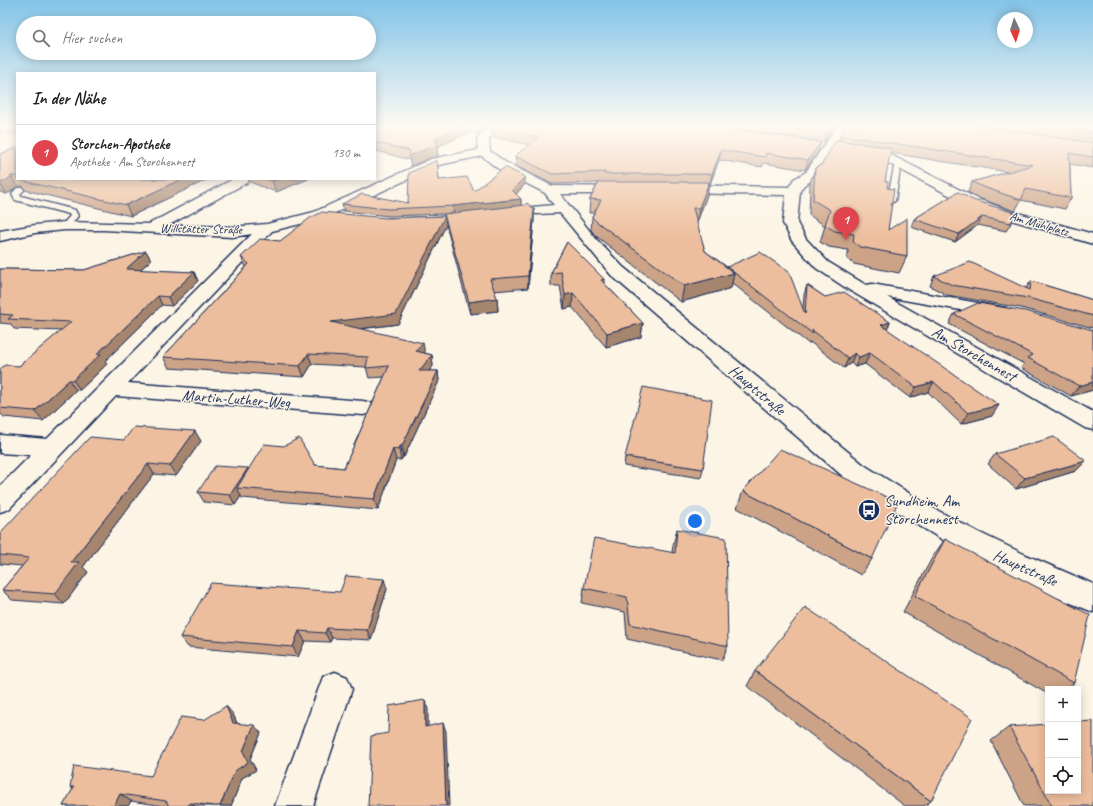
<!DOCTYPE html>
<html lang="de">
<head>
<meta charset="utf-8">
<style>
  :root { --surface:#fff; --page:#f2f2f2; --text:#222; --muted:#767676; --line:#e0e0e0; --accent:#1b2f5e }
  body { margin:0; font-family:Caveat,sans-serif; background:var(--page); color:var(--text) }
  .controls { position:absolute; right:12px; bottom:12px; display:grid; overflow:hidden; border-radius:0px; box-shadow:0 2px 10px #0003 }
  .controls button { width:36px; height:36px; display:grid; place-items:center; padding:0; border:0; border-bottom:1px solid var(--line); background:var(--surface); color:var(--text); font:20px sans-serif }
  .compass { position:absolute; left:997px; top:12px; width:36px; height:36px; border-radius:50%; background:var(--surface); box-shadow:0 2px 10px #0003; rotate:176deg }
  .you { position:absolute; left:695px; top:521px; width:14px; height:14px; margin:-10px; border:3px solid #fff; border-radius:50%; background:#1a73e8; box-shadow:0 0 0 6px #1a73e833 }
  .badge { display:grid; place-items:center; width:26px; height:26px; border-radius:50%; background:var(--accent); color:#fff; font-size:13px; font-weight:700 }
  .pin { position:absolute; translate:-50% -33px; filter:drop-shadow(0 1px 2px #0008) }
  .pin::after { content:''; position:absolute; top:21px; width:14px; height:12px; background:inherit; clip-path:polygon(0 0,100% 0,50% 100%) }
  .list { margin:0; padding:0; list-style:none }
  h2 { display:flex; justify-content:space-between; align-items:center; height:52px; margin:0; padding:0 16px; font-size:17px }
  h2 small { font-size:13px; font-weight:400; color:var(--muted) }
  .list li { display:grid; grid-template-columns:26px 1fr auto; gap:12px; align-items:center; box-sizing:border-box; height:56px; padding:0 16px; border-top:1px solid var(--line) }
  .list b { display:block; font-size:15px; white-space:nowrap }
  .list p { margin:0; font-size:13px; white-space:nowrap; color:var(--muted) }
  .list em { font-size:13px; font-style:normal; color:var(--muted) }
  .icon { flex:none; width:22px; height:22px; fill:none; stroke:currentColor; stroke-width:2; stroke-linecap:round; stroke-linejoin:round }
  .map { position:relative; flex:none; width:1093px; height:806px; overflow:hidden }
  .search { position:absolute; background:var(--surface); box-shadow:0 2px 10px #0003; left:16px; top:16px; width:360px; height:44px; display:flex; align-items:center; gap:10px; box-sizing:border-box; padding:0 14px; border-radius:22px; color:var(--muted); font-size:15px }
  .panel { position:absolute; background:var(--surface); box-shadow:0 2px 10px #0003; left:16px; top:72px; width:360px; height:108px; border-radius:0px }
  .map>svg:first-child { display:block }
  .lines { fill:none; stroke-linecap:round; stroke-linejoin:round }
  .service-casing { stroke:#1b2f5e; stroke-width:3 }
  .minor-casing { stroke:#1b2f5e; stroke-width:3 }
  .service { fill:#fcf5e5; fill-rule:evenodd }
  .minor { fill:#fcf5e5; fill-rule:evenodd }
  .wall { fill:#cca387; stroke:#1b2f5e }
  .shaded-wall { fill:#a6856e; stroke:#1b2f5e }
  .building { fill:#edbe9d; stroke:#1b2f5e }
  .labels { text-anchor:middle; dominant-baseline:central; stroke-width:3; stroke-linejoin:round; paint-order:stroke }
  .far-street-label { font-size:13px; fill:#1b2f5e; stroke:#fcf5e5 }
  .street-label { font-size:16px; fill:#1b2f5e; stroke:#fcf5e5 }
  .poi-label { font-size:16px; fill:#1b2f5e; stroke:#fcf5e5; text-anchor:start }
</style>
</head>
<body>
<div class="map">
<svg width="1093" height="806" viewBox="0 0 1093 806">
  <rect width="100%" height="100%" fill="#fcf5e5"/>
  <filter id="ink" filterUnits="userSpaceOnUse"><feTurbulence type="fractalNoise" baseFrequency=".025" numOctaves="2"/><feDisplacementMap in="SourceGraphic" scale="8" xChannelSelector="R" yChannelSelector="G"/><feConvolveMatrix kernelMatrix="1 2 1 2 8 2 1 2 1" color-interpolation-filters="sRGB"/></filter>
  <g filter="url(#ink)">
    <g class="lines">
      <g class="service-casing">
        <path id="service" d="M898,161L901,163L895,201L891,203L887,201L895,163Z
          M17,188H23L24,190L20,194L21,196L75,210L78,216L68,228H62L61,226L70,216L69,214L15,200L12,194Z"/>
      </g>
      <g class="minor-casing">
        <path id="minor" d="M491,125H502L489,139L490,151L505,162L552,186L629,187L631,190L629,193L624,194H560L597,240L623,267L864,465L931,507L978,532L1026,555L1093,584V612L1056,597L958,549L913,522L846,479L611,275L560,213L537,214L532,213L530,210L532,207L554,205L545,193L497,168L482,156L439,165L324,218L272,231L128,383L363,401L371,403L374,408L371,413L363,415L116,396L9,509L0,512V486L31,455L0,453V435L47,439L252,234L232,237L104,230H65L35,233L0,241V231L35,225L65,222L149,224L233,179H249L248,182L169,225L232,227L267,224L314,212L431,159L478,150L477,138Z
          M838,125H848L816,178L804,185L800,191L797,223L806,239L828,262L866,285L872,284L1006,308L1009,312L1006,316L1000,317L887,297L1093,412V430L1085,428L849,290L816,268L792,241L783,223L786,195L678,193L673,192L671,189L673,186L678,185L789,187L794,179L806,172Z
          M859,149L889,154L980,200L1011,211L1093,234V244L1001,217L970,206L882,160L855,156L853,153L855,150Z
          M335,672L347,677L352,689L313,806H275L323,677Z"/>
      </g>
      <use href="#service" class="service"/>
      <use href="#minor" class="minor"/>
    </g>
    <path class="wall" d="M0,125H17V134L0,133Z
      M375,125H489L479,134L470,132L437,147L438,156L430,158L411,166L410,160L377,151L375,152Z
      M495,125H836L824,142L707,125L818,152L805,170L764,163L762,167L719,160L710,184H709L707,195L697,222H696L705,251L727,267L803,308L804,295L807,285L825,297L890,322L887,329L992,416L961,424L928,392L910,398L865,364L855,367L851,363L844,368L810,342L809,344L732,283L731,288L681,302L596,236L591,230L592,217L594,213H589L590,199L598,183L552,184L516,166L515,156L530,145L493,137L492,128Z
      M847,125H1093V168L1070,164L1071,198L1065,209L1021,200L1015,211L981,199L968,192L972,182L1008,172L890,153L885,181L887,188L888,230L907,256L899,273L854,264L847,259L848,250L829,247L820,242L825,226L809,215L810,183L815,168L822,164L839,140L840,135Z
      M17,148V179H213L209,180H206L131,216L25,190L23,186H17L12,191L6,194L0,192V154Z
      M438,167L439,180L474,191L525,184L516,194L521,199V206L534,209V220L528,288L494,291L497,298L498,311L470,314L446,225L444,214L389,216L344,211L342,204L408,203Z
      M248,179H308L276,192L250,182Z
      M958,192L1011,223L1006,231L978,225L955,242L911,227L914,219Z
      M445,216L446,225L398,324L361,329L425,353L432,355L433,366L429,371H438L439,381L404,457H403L401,460H396L378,510L242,498L241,496L235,505L204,502L198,492L248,468V469L315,465L344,468L384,377L369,378L366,367L312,364L304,377L169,368L163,357L246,267L241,257L280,241L387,218Z
      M567,242L604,279V283L643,323L641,337L606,347L572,307L564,309L560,286H551V273Z
      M146,251L151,260L140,270L194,272L198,281L172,306L162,305L105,361L107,364L80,390H76L43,421L4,417L0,413V369L19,366L61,331L14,329L11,324L0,323V269L84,270Z
      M934,276L1026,288L1031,281L1093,300V328L1021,308L947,295L930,286Z
      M954,314L1093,330V390L1071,396L1021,368L1024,364L949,324Z
      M124,440L201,441L176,476L154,474L83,567L88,572L64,604L12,600L2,590L22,566L0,564V533Z
      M995,454L1086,461L1076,471L1016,489L988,464Z
      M625,457L703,469L701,478L624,466Z
      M743,491L872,559L861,575L737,508Z
      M677,529L728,646L722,660L627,639L625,612L582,603L584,588L672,553L673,545Z
      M945,539L1074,683L1065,689H1048V694L903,612L933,556Z
      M387,589L371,640L332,638L330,642L305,641L298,657L188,647L180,637L340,592Z
      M755,671L931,801L924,806H905L747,686Z
      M233,714L237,723L261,733L250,759L256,770L242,778L231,806H163L131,801L128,806H63L73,789L70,787L151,776L204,720Z
      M1009,727L1093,806H1024L991,741Z"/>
    <path class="shaded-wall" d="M465,125H469L470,132L437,147L438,156L430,158L411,166L409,156L436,138Z
      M478,125H489L479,134Z
      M833,125H836L824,142L827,133Z
      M821,142L818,152L805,170L808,160Z
      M375,143L377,151L375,152Z
      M721,150L719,160L710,184L712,174Z
      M11,176L17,186L12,191L6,194L0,183Z
      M525,177V184L513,198L512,190Z
      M182,179H206V180L131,216L126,205Z
      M279,179H308L276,192L272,181Z
      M709,182L707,195L697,222L699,208Z
      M521,199V207L454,214L453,206Z
      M534,209V220L528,288V276Z
      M445,216L446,225L398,324L334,332L331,322Z
      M982,217L978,225L955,242L959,234Z
      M146,251L151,260L130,278L126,269Z
      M194,272L198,281L172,306L168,297Z
      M734,273L731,288L681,302L684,286Z
      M573,293L572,307L564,309L565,295Z
      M158,296L162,305L105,361L107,364L80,390L73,380L97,354Z
      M497,298L498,311L470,314L469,302Z
      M890,322L886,333L881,325Z
      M643,323L641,337L606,347L607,333Z
      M423,343L425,354L416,351Z
      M855,353L851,363L844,368L848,358Z
      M870,353L865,364L855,367L859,357Z
      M308,354L312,364L304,377L300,366Z
      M432,355L433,366L421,382L419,371Z
      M438,371L439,381L404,457L402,446Z
      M69,380L76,390L43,421L35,411Z
      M934,382L928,392L910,398L916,387Z
      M1093,382V390L1071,396L1079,386Z
      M999,405L992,416L961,424L968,413Z
      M195,431L201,441L176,476L170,466Z
      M400,446L403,457L401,460L399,450Z
      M393,449L396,460L378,510L374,499Z
      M1086,461L1076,471L1016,489L1025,478Z
      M148,464L154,474L83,567L88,572L64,604L55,594L71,562Z
      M248,468L253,479L237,488L241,496L235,505L230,495Z
      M384,579L387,589L371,640L367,630Z
      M327,628L332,638L330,642L325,633Z
      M299,631L305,641L298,657L293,647Z
      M425,700L428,709V735L425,727Z
      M226,706L233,714L240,731L233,723Z
      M443,723L446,731L449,806H446Z
      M254,725L261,733L250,759L256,770L242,778L231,806H220Z
      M120,794L131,801L128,806H114Z
      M191,803L195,806H187Z"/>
    <path class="building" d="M375,125H465L436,138L437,146L429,148L409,156L410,151L375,142Z
      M495,125H706L821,142L808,160L766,153L765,157L721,150L712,174H604L605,172L552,174L515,156L539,137L492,128Z
      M770,125H833L827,133Z
      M847,125H973L1093,143V157L1069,153L1071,198L1026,189L1021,200L986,188L972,182L1033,165L840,135Z
      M1038,125H1093V133Z
      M836,140L887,147L891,149L885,181L888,182L887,188L894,189L888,230L907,218V256L860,247L853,242L854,234L835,231L825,225L830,210L813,200L815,168L822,164Z
      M17,148V176H11L6,181L0,183V154Z
      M437,160L439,180L467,177L474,191L505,167L525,177L512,190L521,199L453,206L388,209L342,204L362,194L408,203L409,173Z
      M19,179H182L126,205L19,180Z
      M266,179H279L272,181Z
      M599,182H709L699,208H693L705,251L734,273L684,286L597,222L592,217L601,200L590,199Z
      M958,192L973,200L1015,213L1011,223L982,217L959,234L914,219Z
      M527,203L534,209L528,276L490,279L497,298L469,302L444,214L525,205Z
      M322,212L387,218L445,216L396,314L331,322L423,343L416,351L432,355L419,371H438L402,446H400L399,450L393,449L374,499L237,488L264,444L284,446L299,438L315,465L344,468L389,366L366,368L368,357L308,354L300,366L163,357L249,264L241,257L260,239L280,241L310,218Z
      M567,242L604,279L601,280L643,323L607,333L573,293L565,295L561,272L551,273Z
      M146,251L126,269L194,272L168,297L158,296L97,354H101L73,380H69L35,411L0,408V404H1H0V369L5,365L19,366L71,322L8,319L13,315L0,314V269L84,270Z
      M760,252L789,272L805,314L807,285L825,297L844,292L890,322L881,325L999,405L968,413L934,382L916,387L870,353L859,357L855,353L848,358L812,330L813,334L727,267Z
      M970,262L1030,290L1031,281L1093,300V316L1028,298L952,285L934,276Z
      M978,303L1025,311L1093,330V382L1079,386L1028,358L1033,355L954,314Z
      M643,387L712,400L703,469L625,457Z
      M134,427L195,431L170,466L148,464L71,562H79L55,594L2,590L29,558L0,555V533L90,437L124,440Z
      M1054,437L1086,461L1025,478L995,454Z
      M780,449L898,502L872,559L743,491Z
      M215,466L248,468L230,495L198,492Z
      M677,529L726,538L728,646L630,624L627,597L584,588L594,538L675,553Z
      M945,539L1090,615L1074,683L915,596Z
      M346,576L384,579L367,630L327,628L325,633L299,631L293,647L180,637L211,583L340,592Z
      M805,607L972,718L931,801L755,671Z
      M425,700V727L443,723L446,806H368L371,736L388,733L389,706Z
      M226,706L233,723L254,725L243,751L248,762L235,771L220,806H214L191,803L187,806H169L166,801L120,794L114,806H63L74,787H70L74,766L151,776L181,717L204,720Z
      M1093,721V806H1052L1009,727L1048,724V791H1078V722Z"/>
  </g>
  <linearGradient id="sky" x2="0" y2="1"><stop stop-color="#83c4e8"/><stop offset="0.53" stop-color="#fefaf3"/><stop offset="1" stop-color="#fefaf3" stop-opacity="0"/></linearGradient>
  <rect width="1093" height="238" fill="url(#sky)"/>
  <defs>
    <g id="bus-disc" transform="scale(1.15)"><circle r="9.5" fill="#1b2f5e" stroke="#fcf5e5"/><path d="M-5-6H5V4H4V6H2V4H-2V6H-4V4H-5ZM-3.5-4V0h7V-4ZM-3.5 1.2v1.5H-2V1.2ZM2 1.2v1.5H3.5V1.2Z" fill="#fff"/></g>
  </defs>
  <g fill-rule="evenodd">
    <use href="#bus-disc" x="869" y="510"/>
  </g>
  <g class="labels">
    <g class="far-street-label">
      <text transform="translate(1039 224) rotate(16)">Am Mühlplatz</text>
      <text transform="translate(201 229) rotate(1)">Willstätter Straße</text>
    </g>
    <g class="street-label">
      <text transform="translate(974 354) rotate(30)">Am Storchennest</text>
      <text transform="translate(757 390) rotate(40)">Hauptstraße</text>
      <text transform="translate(236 399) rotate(4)">Martin-Luther-Weg</text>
      <text transform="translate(1025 568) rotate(24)">Hauptstraße</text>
    </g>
    <g class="poi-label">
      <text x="884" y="501">Sundheim, Am<tspan x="884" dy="18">Storchennest</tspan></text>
    </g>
  </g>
</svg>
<div class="controls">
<button>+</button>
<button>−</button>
<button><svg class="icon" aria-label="locate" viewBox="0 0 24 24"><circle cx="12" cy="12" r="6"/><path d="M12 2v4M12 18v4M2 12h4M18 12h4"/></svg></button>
</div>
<svg class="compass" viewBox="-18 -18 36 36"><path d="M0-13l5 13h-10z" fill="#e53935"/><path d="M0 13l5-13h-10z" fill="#767676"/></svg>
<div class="you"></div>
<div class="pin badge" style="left:846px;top:240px;background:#e0444e">1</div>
<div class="search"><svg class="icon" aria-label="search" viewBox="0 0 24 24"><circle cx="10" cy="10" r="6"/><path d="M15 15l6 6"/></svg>Hier suchen</div>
<section class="panel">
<h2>In der Nähe<small></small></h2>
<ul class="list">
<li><span class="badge" style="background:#e0444e">1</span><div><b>Storchen-Apotheke</b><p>Apotheke · Am Storchennest</p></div><em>130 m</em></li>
</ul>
</section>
</div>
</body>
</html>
